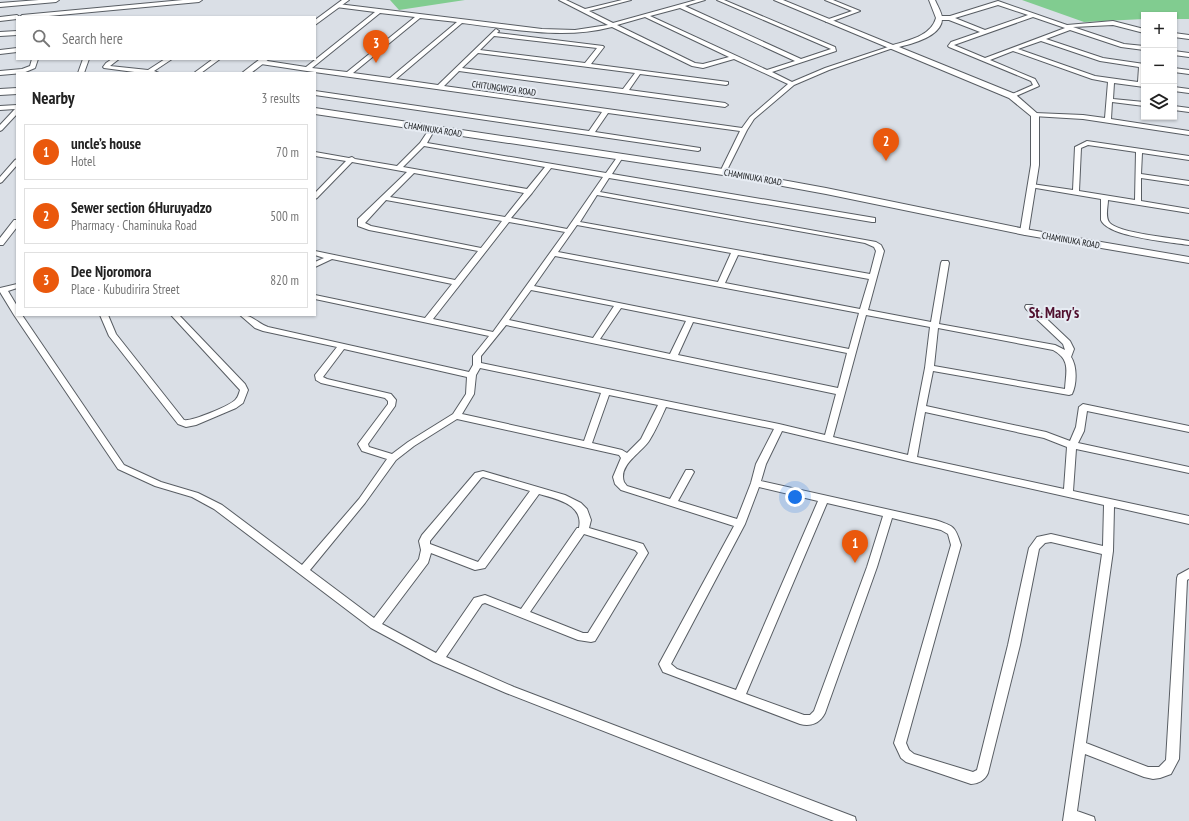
<!DOCTYPE html>
<html lang="en">
<head>
<meta charset="utf-8">
<style>
  :root { --surface:#fff; --page:#f6f6f6; --text:#222; --muted:#767676; --line:#e0e0e0; --accent:#ea580c }
  body { margin:0; font-family:"PT Sans Narrow",sans-serif; background:var(--page); color:var(--text) }
  .controls { position:absolute; right:12px; top:12px; display:grid; overflow:hidden; border-radius:0px; box-shadow:0 1px 3px #0004 }
  .controls button { width:36px; height:36px; display:grid; place-items:center; padding:0; border:0; border-bottom:1px solid var(--line); background:var(--surface); color:var(--text); font:20px sans-serif }
  .you { position:absolute; left:795px; top:497px; width:14px; height:14px; margin:-10px; border:3px solid #fff; border-radius:50%; background:#1a73e8; box-shadow:0 0 0 6px #1a73e833 }
  .badge { display:grid; place-items:center; width:26px; height:26px; border-radius:50%; background:var(--accent); color:#fff; font-size:13px; font-weight:700 }
  .pin { position:absolute; translate:-50% -33px; filter:drop-shadow(0 1px 2px #0008) }
  .pin::after { content:''; position:absolute; top:21px; width:14px; height:12px; background:inherit; clip-path:polygon(0 0,100% 0,50% 100%) }
  .list { margin:0; padding:0; list-style:none }
  h2 { display:flex; justify-content:space-between; align-items:center; height:52px; margin:0; padding:0 16px; font-size:17px }
  h2 small { font-size:13px; font-weight:400; color:var(--muted) }
  .list li { display:grid; grid-template-columns:26px 1fr auto; gap:12px; align-items:center; box-sizing:border-box; height:56px; margin:0 8px 8px; padding:0 8px; border:1px solid var(--line); border-radius:0px }
  .list b { display:block; font-size:15px; white-space:nowrap }
  .list p { margin:0; font-size:13px; white-space:nowrap; color:var(--muted) }
  .list em { font-size:13px; font-style:normal; color:var(--muted) }
  .icon { flex:none; width:22px; height:22px; fill:none; stroke:currentColor; stroke-width:2; stroke-linecap:round; stroke-linejoin:round }
  .map { position:relative; flex:none; width:1189px; height:821px; overflow:hidden }
  .search { position:absolute; background:var(--surface); box-shadow:0 1px 3px #0004; left:16px; top:16px; width:300px; height:44px; display:flex; align-items:center; gap:10px; box-sizing:border-box; padding:0 14px; border-radius:0px; color:var(--muted); font-size:15px }
  .panel { position:absolute; background:var(--surface); box-shadow:0 1px 3px #0004; left:16px; top:72px; width:300px; height:244px; border-radius:0px }
  .map>svg:first-child { display:block }
  .green { fill:#81cc90 }
  .lines { fill:none; stroke-linecap:round; stroke-linejoin:round }
  .street-casing { stroke:#585d63; stroke-width:2 }
  .secondary-casing { stroke:#585d63; stroke-width:2 }
  .primary-casing { stroke:#585d63; stroke-width:2 }
  .street { fill:#fff; fill-rule:evenodd }
  .secondary { fill:#fff; fill-rule:evenodd }
  .primary { fill:#fff; fill-rule:evenodd }
  .labels { text-anchor:middle; dominant-baseline:central; stroke-width:4; stroke-linejoin:round; paint-order:stroke }
  .far-street-label { font-size:9px; fill:#111315; stroke:#e7ecf3 }
  .district-label { font-size:15px; font-weight:bold; fill:#500f2e; stroke:#e7ecf3 }
</style>
</head>
<body>
<div class="map">
<svg width="1189" height="821" viewBox="0 0 1189 821">
  <rect width="100%" height="100%" fill="#dadfe6"/>
  <path class="green" d="M390,0H465L399,10Z
    M1022,0H1189V19H1174V15H1144V19L1084,22Z"/>
  <g class="lines">
    <g class="street-casing">
      <path id="street" d="M39,0H59L56,2L0,7V3Z
        M183,0H202L199,2L38,17H17V19L0,21V17L17,15L20,17L22,15Z
        M559,0H566L585,9L622,0H631L589,11L613,23L696,0H705L685,6L801,59L831,49L717,0H724L835,47L836,51L772,72L792,82L825,68L891,46L896,47L829,70L794,85L754,119L747,130L726,172L723,174L720,172L740,131L608,113L595,132L700,148V150L698,151L315,95V91L589,131L602,112L307,71L261,64L258,62L261,60L306,67L375,12L336,7L335,6L338,4L542,29L575,30L608,25ZM680,8L795,61L767,70L650,16ZM380,13L415,17L347,72L312,68ZM645,17L729,57L703,64L695,63L617,25ZM420,18L457,22L390,78L353,73ZM462,23C512,29 563,40 612,27L692,66L703,68L734,59L788,84L750,117L742,128L444,86L459,71L725,107L728,105L725,103L629,90L640,74L726,85L728,84V82L591,64L604,47L603,46L497,33L499,31L496,29L438,85L396,79ZM494,36L597,48L585,63L480,50ZM478,53L635,73L623,89L462,68Z
        M825,0H833L860,11L830,22H826V20L852,11Z
        M998,1L1067,25L1113,21L1144,29V33L1113,25L1073,27L1124,44L1144,46V50L1121,47L1070,30L1046,39L1103,58L1144,64V87L1114,83L1113,99L1144,102V106L1112,102L1111,119L1189,131V135L1083,119L1033,116V114L1035,113L1083,115L1105,118L1108,82L1092,79L1013,51L990,60L1035,79L1039,86L1014,97H1010V95L1033,85L1031,81L949,47L948,46L951,42L980,32L949,20H939L936,18L939,16H950ZM998,5L1028,15L985,30L955,18ZM1033,17L1065,28L985,58L954,45ZM1041,41L1100,61L1139,67L1138,82L1095,76L1018,49Z
        M17,31V35L0,36V32Z
        M1174,33L1189,35V39L1174,37Z
        M17,48V52L0,54V50Z
        M1174,51L1189,53V57L1174,55Z
        M32,59H38L35,68L23,73L0,75V71L22,69L30,66Z
        M83,59H89L84,73H78Z
        M112,59H119L110,66L148,70L165,59H172L154,71L159,73H142L104,68L103,67L106,63Z
        M213,59H220L201,73H194Z
        M1174,68L1189,70V74L1174,72Z
        M1174,87L1189,89V93L1174,91Z
        M17,105V114L2,130L0,131V125L15,109L0,110V106Z
        M1174,106L1189,108V112L1174,110Z
        M432,127L435,129L427,143L606,173L618,156L620,155L623,157L612,174L875,218V222H872L609,178L600,192L876,242L881,245L884,251L868,310L931,322L941,263L942,261H948L949,263L939,324L1055,345L1065,350L1063,344L1026,309L1025,307L1026,305H1032L1070,341L1074,349L1071,357C1077,366 1077,384 1072,394L1069,395L933,371L926,406L1046,432L1070,441L1076,427L1079,407L1083,404L1189,426V432L1087,411L1084,431L1078,443L1189,467V473L1076,449L1073,491L1189,516V524L1114,507L1113,551L1086,743L1148,767H1159L1166,760L1177,578L1178,575L1189,569V579L1187,580L1179,759L1171,774L1160,778L1153,779L1144,777L1085,754L1077,811L1094,817L1095,821H1063L1102,554L1051,542L1045,543L1039,549L1020,645L988,773C985,780 978,784 971,784L906,762L901,758L894,743L951,545L948,534L941,530L892,518L877,567L825,713C820,723 811,727 800,724L663,672L659,664L734,526L621,490L615,484L613,477L621,458L619,455L457,419L414,446L396,460L365,503L310,570L374,618L419,559L421,550L419,541L422,535L475,473L483,471L565,495L581,503L587,509L591,520L589,528L643,544L648,553L595,641L591,642L578,640L485,603L482,604L446,657L514,687L855,817L856,821H834L506,693L434,662L371,628L214,509L192,497L155,486L118,469L14,315L0,292V288L17,284V288L8,291L17,306V315H22L124,465L161,482L198,493L222,505L302,565L359,499L387,459L362,451L358,444L388,404V401L385,398L321,383L316,380L315,375L337,347L263,331L255,328L240,315C253,315 257,323 268,327L469,372L473,365V356L489,336L315,299V295L425,318L452,284L332,259L315,267V262L324,258L315,255V251L455,280L478,251L369,230L358,226V219L407,172L352,162L317,198L315,199V193L346,161L315,156V152L349,158L352,157L355,159L397,166L420,143L430,128ZM424,146L545,167L527,189L403,167ZM551,168L603,177L567,229L511,218L532,193ZM414,173L524,193L505,217L390,197ZM597,195L865,243L874,247L876,251L870,274L580,222ZM386,200L502,221L481,248L371,226L365,223ZM509,222L565,232L493,332L433,319ZM577,225L731,253L718,282L558,252ZM738,255L869,279L860,309L725,283ZM555,256L859,313L849,349L534,286ZM531,290L614,306L593,338L509,320ZM621,308L686,321L670,354L600,339ZM866,315L930,327L925,368L908,455L833,437ZM693,322L847,353L838,388L678,355ZM506,325L836,394L825,435L779,424L481,363V356ZM938,328L1053,350C1071,360 1066,371 1065,389L934,366ZM344,349L467,377L466,394L453,414L408,442L392,454L369,447L368,444L395,406L396,400L391,394L327,379L323,377ZM480,368L601,393L584,441L462,414L474,394L476,375ZM609,395L658,405L641,439L627,453L622,450L592,443ZM666,407L774,429L756,464L751,483L737,519L678,501L694,472L692,470H686L670,499L627,486L624,482C618,465 641,453 649,441C656,430 661,418 666,407ZM925,412L1044,438L1067,447L1064,489L917,457ZM782,431L912,462L1104,505L1103,546L1051,534L1037,537L1029,548L1008,645L977,770L973,772L914,754L909,750L906,743L961,545C955,526 954,526 935,520L761,481L766,464ZM483,477L530,491L478,562L430,544V541L481,478ZM759,487L818,501L736,690L677,669L671,664L745,524ZM539,494C556,499 584,504 579,528H577L521,609L485,595L474,598L436,653L382,624L428,563L431,553L475,570L485,568ZM827,503L883,516L867,567L814,711L810,715H804L746,694ZM584,534L635,550L638,553L588,633H583L530,612Z
        M1087,141L1189,156V160L1142,153L1141,174L1189,181V185L1141,178V201L1189,209V213L1108,200C1108,206 1105,216 1109,222C1116,233 1174,238 1189,241V245C1170,242 1108,237 1101,220V199L1030,187L1029,186L1032,184L1073,190L1075,147ZM1088,145L1136,152L1135,200L1079,191L1081,148Z
        M17,159V165L2,182L0,183V177L15,160Z
        M14,220H17V227L3,245H0V238Z
        M100,315H108L116,334L184,420C191,422 232,405 236,399C238,397 239,393 240,390L171,315H179L245,384L248,390L243,403L236,408L196,425L186,427L178,424L109,336Z"/>
    </g>
    <g class="secondary-casing">
      <path id="secondary" d="M342,0H349L315,25V20Z
        M774,0H783L893,45C909,40 931,36 936,18L929,0H935C937,5 942,13 942,18C943,36 912,44 899,47L1015,94L1039,115V165L1028,234L1025,235L1020,232L1031,165V116L1009,98Z
        M260,59H269L251,73H242Z"/>
    </g>
    <g class="primary-casing">
      <path id="primary" d="M17,88V94L0,95V89Z
        M315,108L723,169L826,188L1025,229L1189,257V263L1025,235L826,194L723,175L315,114Z"/>
    </g>
    <use href="#street" class="street"/>
    <use href="#secondary" class="secondary"/>
    <use href="#primary" class="primary"/>
  </g>
  <g class="labels">
    <g class="far-street-label">
      <text transform="translate(504 88) rotate(8)">CHITUNGWIZA ROAD</text>
      <text transform="translate(433 129) rotate(9)">CHAMINUKA ROAD</text>
      <text transform="translate(753 177) rotate(10)">CHAMINUKA ROAD</text>
      <text transform="translate(1071 240) rotate(10)">CHAMINUKA ROAD</text>
    </g>
    <g class="district-label">
      <text x="1054" y="312">St. Mary's</text>
    </g>
  </g>
</svg>
<div class="controls">
<button>+</button>
<button>−</button>
<button><svg class="icon" aria-label="layers" viewBox="0 0 24 24"><path d="M12 4l9 5-9 5-9-5zM3 14l9 5 9-5"/></svg></button>
</div>
<div class="you"></div>
<div class="pin badge" style="left:855px;top:563px">1</div>
<div class="pin badge" style="left:886px;top:161px">2</div>
<div class="pin badge" style="left:376px;top:63px">3</div>
<div class="search"><svg class="icon" aria-label="search" viewBox="0 0 24 24"><circle cx="10" cy="10" r="6"/><path d="M15 15l6 6"/></svg>Search here</div>
<section class="panel">
<h2>Nearby<small>3 results</small></h2>
<ul class="list">
<li><span class="badge">1</span><div><b>uncle’s house</b><p>Hotel</p></div><em>70 m</em></li>
<li><span class="badge">2</span><div><b>Sewer section 6Huruyadzo</b><p>Pharmacy · Chaminuka Road</p></div><em>500 m</em></li>
<li><span class="badge">3</span><div><b>Dee Njoromora</b><p>Place · Kubudirira Street</p></div><em>820 m</em></li>
</ul>
</section>
</div>
</body>
</html>
